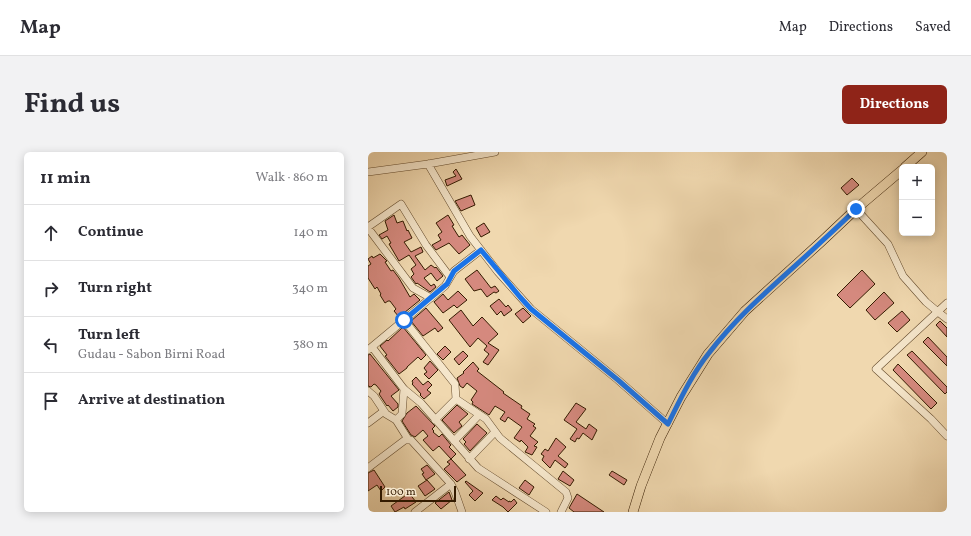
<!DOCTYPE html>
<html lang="en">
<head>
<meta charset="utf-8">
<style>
  :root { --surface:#fff; --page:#f2f2f3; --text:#2b2b33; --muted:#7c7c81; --line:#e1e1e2; --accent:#8f2418 }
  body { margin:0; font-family:Vollkorn,serif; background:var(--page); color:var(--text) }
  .controls { position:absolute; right:12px; top:12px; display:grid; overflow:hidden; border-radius:6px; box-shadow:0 2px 10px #0003 }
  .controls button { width:36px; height:36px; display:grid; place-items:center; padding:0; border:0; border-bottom:1px solid var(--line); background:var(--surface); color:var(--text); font:20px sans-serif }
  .scale { position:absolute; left:12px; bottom:10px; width:76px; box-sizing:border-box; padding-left:4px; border:2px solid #341b00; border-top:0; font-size:11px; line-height:14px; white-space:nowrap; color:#341b00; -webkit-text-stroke:3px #f5e6cb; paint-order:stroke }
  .stop { position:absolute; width:12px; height:12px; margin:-9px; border:3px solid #1a73e8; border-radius:50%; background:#fff }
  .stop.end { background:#1a73e8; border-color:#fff; box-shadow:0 1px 4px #0008 }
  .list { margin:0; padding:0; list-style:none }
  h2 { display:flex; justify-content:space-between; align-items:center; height:52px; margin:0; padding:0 16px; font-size:17px }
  h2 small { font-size:13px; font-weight:400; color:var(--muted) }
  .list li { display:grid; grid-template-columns:26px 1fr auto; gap:12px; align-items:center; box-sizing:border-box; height:56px; padding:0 16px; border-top:1px solid var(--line) }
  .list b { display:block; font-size:15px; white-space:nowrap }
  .list p { margin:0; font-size:13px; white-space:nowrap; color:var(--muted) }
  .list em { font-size:13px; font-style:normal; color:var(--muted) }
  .icon { flex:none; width:22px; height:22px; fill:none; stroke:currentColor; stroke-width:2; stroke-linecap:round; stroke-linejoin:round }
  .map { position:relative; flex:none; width:579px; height:360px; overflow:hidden; border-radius:6px }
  header { display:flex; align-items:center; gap:24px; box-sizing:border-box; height:56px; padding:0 20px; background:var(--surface); border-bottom:1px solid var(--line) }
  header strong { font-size:19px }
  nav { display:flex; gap:22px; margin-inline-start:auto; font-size:14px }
  .intro { display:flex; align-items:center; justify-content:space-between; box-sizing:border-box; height:96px; padding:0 24px }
  h1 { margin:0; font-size:28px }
  .button { padding:10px 18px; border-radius:6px; background:var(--accent); color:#fff; font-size:14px; font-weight:700 }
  main { display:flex; gap:24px; padding:0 24px }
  aside { flex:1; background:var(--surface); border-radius:6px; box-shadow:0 2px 10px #0003 }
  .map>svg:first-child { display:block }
  .building { fill:#d5897e; stroke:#341b00 }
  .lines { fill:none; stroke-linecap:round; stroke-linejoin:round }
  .minor-casing { stroke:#634a2c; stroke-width:8 }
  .major-casing { stroke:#341b00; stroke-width:10 }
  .minor { stroke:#f5e6cb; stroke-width:7 }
  .major { stroke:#f0d8af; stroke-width:9 }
  .route { stroke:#1a73e8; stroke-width:5 }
</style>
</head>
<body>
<header>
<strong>Map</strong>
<nav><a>Map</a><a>Directions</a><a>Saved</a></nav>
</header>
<div class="intro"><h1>Find us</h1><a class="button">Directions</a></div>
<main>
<aside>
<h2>11 min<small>Walk · 860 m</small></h2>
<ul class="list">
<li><svg class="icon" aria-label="ahead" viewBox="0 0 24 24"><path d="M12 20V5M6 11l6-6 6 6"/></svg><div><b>Continue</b></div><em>140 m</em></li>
<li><svg class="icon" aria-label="right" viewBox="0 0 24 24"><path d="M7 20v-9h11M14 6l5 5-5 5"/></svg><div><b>Turn right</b></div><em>340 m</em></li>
<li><svg class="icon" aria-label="left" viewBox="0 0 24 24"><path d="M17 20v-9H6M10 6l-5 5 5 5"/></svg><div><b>Turn left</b><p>Gudau - Sabon Birni Road</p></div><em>380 m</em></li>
<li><svg class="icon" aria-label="arrive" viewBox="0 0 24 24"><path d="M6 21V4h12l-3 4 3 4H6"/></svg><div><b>Arrive at destination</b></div></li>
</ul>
</aside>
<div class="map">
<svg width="579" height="360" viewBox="0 0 579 360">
  <rect width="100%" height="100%" fill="#f0d8af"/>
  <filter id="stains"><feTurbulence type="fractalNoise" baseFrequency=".005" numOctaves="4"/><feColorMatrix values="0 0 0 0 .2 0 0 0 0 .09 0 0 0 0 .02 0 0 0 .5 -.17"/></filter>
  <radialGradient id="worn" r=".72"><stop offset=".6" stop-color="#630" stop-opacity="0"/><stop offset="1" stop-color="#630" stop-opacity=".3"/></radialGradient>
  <path class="building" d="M88,17L94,27L79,34L77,28L88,24L85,20Z
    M484,26L491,33L479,43L473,36Z
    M103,43L107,53L93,59L87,49Z
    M26,63L29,71L35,69L39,79L40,78L44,86L36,90L43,100L53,95L55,100L47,104L57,118L63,113L67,116L68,115L75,124L69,129L63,121L56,126L63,134L66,132L68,135L62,140L49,131L48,132L43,125L46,122L43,117L48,113L41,103L31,109L21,92L23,91L19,84L14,87L11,83L20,78L17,69Z
    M80,63L86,73L84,74L89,82L91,85L94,83L102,93L91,102L81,91L68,98L64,93L73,88L70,83L74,80L68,71Z
    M116,71L122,80L113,85L108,76Z
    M12,102L19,109L17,110L23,119L25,118L31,126L42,145L46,142L52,148L31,165L26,159L28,157L22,149H20L17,151L12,143L13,142L9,135L7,137L0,126V114L3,112L0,107L4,104L5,106Z
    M109,118L123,136L127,134L131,139L128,141L126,140L119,145L113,137L106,139L97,127Z
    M494,118L507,132L482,156L469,143Z
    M90,139L99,148L89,156L86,153L75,161L66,150L75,142L80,148Z
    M516,140L526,151L507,168L498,158Z
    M131,147L138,155L140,153L144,158L136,164L133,159L129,163L122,154Z
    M58,156L75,176L70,180L67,176L55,184L43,169Z
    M155,156L163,164L155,171L147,162Z
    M93,158L105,174L114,165L130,182L120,191L131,198L120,213L115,210L121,202L116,198L119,194L110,186L102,195L81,168Z
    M534,159L542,168L529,180L520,171Z
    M572,169L579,176V185L568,173Z
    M35,175L58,203L53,208L50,205L39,215V216L31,222L17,204L19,203L12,194L19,188L20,189Z
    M560,185L579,205V214L555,190Z
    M77,194L83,200L75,208L69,202Z
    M95,199L100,204L91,213L86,207Z
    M544,199L579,235V240L577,242L539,203Z
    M2,202L31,238L23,244L30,252V255L25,259L20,253L19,254L11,242L13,239L8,233L6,232L3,235L0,234V203Z
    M62,209L70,218L61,227L56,222L59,220L56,216Z
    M105,210L111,217L109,219L136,240L135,241L154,254L153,256L162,262L159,267L167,272L165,274L168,276L162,284L170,290L166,294L169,295L164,303L157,300L160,295L153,288L152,290L146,286L154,275L140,265L137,270L132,267L137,260L127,254L121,263L104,252L105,250L103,248L109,239L99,231L95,236L92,234L89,226L96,221L95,220Z
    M530,212L569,251L563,257L525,218Z
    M48,225L55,233L60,229L64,233L59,238L63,241L56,247L52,243L53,242L44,232L45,231L44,229Z
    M208,251L218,257L208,270L218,277L221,272L229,278L224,288L215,281L211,287L209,286L207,290L202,287L209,277L196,268Z
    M89,253L100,262L91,270L94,274L86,281L74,268Z
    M48,254L67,274L64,277L66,279L65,280L71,285L74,282L83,293L81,295L88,302L83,307L98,323L89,330L76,317L82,312L79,310L83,307L71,294L65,299L55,288L60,284L55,278L47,285L43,283L34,269L39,261Z
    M109,272L119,281L102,299L96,292L98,290L95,287Z
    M188,286L198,295L190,304L200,312L197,316L187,308L182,316L174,308L176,304L173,302L177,297L180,299Z
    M59,313L67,322L58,328L54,322L56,321L53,317Z
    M6,318L17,335L13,339L9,333L0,339V321Z
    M195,319L206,328L202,334L190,327Z
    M244,319L259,328L256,333L241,323Z
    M59,328L67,337L57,344L50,334Z
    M157,328L166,335L161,343L151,336Z
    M98,329L115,341L107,349L101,343L105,339L97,330Z
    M81,340L84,348L73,357L67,351Z
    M41,341L48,350L37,357L36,355L27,360L23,354Z
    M209,342L236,360H206L201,356Z
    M128,344L133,348L135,346L141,350V349L143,350L146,347L149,351L140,360L135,355L124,348Z"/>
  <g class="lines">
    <g class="minor-casing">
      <path id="minor" d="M60,12L102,84L130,120L163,157L250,228L300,272
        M0,20L60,12L127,0
        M488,57L520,92L535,124L558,150L570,160L579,167
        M0,75L33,52L58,93L82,125
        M0,76L45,136L63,146
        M579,151L508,217L563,267L579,284
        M36,168L87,232L88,247L67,268
        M4,195L36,237L53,251L110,316L178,360
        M0,198L77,134L86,119L113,98
        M36,237L34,262L28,268L40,287
        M0,239L6,244L18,262L28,268
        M88,247L118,267L132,286L198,340L200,346L193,360
        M0,271L16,259
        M86,289L111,263
        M101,307L127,280
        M0,316L37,288H43L83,332L87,340L94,360
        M47,360L83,332"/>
    </g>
    <g class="major-casing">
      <path id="major" d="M537,15L554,0
        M265,360L273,334L292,286L313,245L340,202L377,159L453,90L488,57L534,18"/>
    </g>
    <use href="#minor" class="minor"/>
    <use href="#major" class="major"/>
  </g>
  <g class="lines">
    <path class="route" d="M36,168L79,132L86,119L113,98L152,145L163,157L250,228L300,272C312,248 324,222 341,201C374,158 414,127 453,90C465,79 477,68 488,57"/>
  </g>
  <rect width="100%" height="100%" filter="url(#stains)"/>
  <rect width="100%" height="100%" fill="url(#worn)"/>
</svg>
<div class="controls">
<button>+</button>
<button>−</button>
</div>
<div class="scale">100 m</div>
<div class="stop" style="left:36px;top:168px"></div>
<div class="stop end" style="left:488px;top:57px"></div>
</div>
</main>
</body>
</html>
